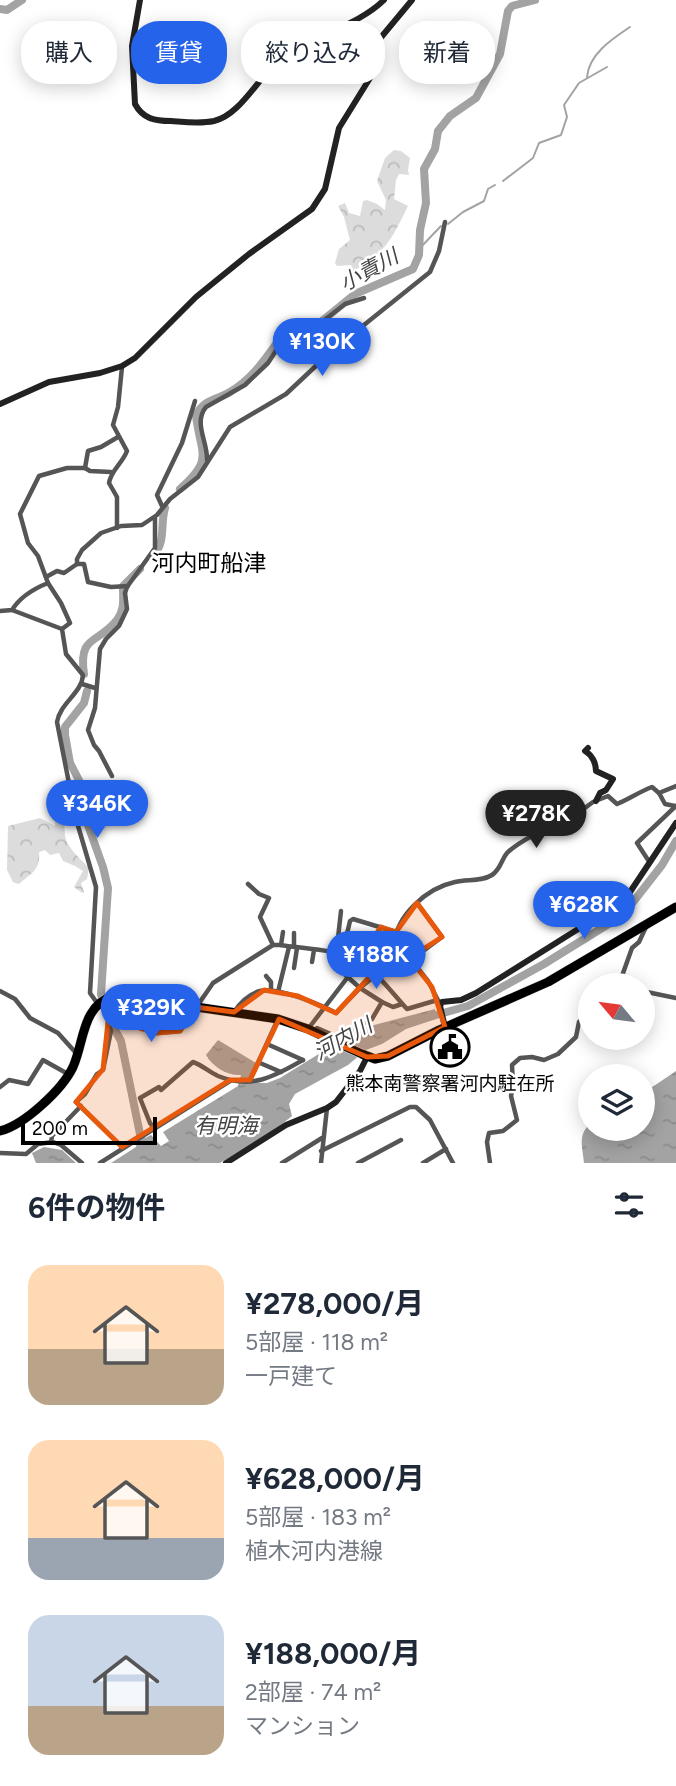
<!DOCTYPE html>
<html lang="ja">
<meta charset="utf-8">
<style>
:root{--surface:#fff;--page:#f6f6f7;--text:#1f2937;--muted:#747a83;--accent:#2563eb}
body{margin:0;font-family:Figtree,"Noto Sans JP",sans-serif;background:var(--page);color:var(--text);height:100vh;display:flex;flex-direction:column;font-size:26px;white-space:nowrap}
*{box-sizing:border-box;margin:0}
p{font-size:23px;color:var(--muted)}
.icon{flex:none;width:38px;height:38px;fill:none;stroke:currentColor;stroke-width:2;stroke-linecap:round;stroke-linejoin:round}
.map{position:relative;height:1163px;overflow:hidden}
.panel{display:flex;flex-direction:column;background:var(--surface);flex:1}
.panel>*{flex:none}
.banner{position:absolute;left:21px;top:21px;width:635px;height:63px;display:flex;gap:14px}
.needle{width:46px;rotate:299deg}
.buttons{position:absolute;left:578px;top:973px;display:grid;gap:14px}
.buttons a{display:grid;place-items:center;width:77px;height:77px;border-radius:50%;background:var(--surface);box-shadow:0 4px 18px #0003;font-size:35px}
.scale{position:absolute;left:21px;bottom:18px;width:136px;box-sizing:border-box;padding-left:7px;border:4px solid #000;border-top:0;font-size:19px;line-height:24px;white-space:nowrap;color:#000;-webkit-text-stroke:5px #fff;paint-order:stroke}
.price{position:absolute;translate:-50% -60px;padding:0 16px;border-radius:24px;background:var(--accent);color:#fff;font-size:23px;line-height:46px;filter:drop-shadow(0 2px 4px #0008)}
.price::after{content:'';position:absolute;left:50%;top:42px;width:21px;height:16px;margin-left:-10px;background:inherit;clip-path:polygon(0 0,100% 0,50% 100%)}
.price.current{background:#222;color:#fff}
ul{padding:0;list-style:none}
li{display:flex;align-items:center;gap:21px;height:175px;padding:0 28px}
li span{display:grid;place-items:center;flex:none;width:196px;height:140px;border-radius:21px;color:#555}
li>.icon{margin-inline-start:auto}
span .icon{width:84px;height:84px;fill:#fffc;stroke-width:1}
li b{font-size:30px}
h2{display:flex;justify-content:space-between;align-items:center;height:84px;padding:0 28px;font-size:30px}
.pill{padding:0 24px;border-radius:28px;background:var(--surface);box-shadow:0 4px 18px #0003;font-size:24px;line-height:63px}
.pill.current{background:var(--accent);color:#fff}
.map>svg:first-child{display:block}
.forest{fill:url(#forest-crowns)}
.water{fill:url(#water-ripples)}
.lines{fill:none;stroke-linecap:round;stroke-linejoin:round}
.stream{stroke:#a3a3a3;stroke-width:2}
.river{stroke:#a3a3a3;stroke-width:8}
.highway-casing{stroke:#dbdbdb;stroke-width:10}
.street{stroke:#555;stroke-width:4.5}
.secondary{stroke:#222;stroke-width:6}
.highway{stroke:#000;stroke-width:9}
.highway-bridge-casing{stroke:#dbdbdb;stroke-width:10;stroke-linecap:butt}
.highway-bridge{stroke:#000;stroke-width:9}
.marked{fill:#e8590c;fill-opacity:0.2;stroke:#e8590c;stroke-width:5;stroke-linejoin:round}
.labels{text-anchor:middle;stroke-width:5;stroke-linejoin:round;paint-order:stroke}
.poi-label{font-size:19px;fill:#000;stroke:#fff}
.water-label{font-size:21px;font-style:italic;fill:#444;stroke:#fff}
.quarter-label{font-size:23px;fill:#000;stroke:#fff}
</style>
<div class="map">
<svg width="676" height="1163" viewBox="0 0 676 1163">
<defs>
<pattern id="forest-crowns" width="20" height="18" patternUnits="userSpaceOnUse" patternTransform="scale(1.75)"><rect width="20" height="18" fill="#dcdcdc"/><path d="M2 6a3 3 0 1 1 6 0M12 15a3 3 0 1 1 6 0" fill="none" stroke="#bbb"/></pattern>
<pattern id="water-ripples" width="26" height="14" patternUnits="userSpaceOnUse" patternTransform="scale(1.75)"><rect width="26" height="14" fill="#a3a3a3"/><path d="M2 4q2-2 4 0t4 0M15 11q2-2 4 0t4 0" fill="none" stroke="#8b8b8b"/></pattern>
</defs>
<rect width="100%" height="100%" fill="#fff"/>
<!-- forest -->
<g class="forest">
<path d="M 394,150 L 401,151 L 410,158 L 408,170 L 409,175 L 399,174 L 396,180 L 394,199 L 408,206 C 390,242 388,249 354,271 L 351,265 L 337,266 L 335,263 L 339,249 L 350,240 L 344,217 L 338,206 L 345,203 L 349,213 L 360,216 L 363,201 L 367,200 L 377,204 L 385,210 L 386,200 L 377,181 L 385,158 Z"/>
<path d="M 60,798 C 65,811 64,822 65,836 C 67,848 81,859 89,868 L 87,879 L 81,883 L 84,892 L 82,893 L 74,887 L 83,871 L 75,866 L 63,861 L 59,853 L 50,855 L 45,850 L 39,852 C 41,870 30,874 19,884 L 13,882 L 7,870 L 8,826 L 40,818 L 55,826 L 55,802 Z"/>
</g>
<!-- water -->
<g class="water">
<path d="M 435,1009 L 436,1019 L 406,1029 L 382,1044 L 366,1050 L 348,1065 L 295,1094 L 289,1104 L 292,1116 L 276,1129 L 220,1163 L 111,1163 L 136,1147 L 137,1142 L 151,1135 L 161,1146 L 169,1141 L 163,1132 L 238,1086 L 241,1075 C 227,1076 213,1067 206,1055 L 218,1040 L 256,1063 L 249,1083 L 267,1083 L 280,1078 L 359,1029 Z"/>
<path d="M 676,1071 L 676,1163 L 584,1163 C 583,1148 577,1135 590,1124 L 590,1129 L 642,1129 L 642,1094 Z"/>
<path d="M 44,1147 L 62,1150 L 76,1163 L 36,1163 L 32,1153 Z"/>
</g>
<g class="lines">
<!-- stream -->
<g class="stream">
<path d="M 587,77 C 589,54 612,39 630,27"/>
<path d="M 503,181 L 533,158 L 539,143 L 561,135 L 567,117 L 564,105 L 579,83 L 607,67"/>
<path d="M 448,224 L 463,212 L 484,201 L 488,189 L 495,185"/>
<path d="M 419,249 L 441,226"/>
</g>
<!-- river -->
<g class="river">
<path d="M 0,9 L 7,10 L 22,0"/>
<path d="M 180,489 C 214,459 201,455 196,416 C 203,399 217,400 230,392 C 254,378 267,356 282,336 L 317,325 L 355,294 L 413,269 L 419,255 L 420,230 L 426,203 L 424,169 L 435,149 L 438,131 L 450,116 L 476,98 L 500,54 L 508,11 L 512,6 L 535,0"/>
<path d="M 154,555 C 166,541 160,525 165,508"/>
<path d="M 84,674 C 78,634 99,644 117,620 C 125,610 123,598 123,586 L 140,569"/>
<path d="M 87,691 L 84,703 L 65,727 L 65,735 L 70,763 L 82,786 L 81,801 L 84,814 L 103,867 L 108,888 L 101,994 L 108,1017 L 121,1041 L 141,1139"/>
<path d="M 425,1018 L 468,1006 L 544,964 L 623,915 L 662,865 L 676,841"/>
</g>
<!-- highway casing -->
<g class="highway-casing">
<g id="highway">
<path d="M 362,1054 L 375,1059 L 388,1056 L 439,1030 L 548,982 L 676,907"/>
<path d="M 0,1131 C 24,1125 62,1090 73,1067 C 85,1040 81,1007 114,995 L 278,1019 L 308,1029 L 333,1041"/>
</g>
</g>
<!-- street -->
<g class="street">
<path d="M 207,460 C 208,442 193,423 206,407 L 245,385 L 268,363 L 283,340 L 289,335 L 313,329 L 345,304 L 364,298"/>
<path d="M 85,468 L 90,471 L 111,472"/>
<path d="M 162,506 L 157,495 L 182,443 L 195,401"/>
<path d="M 117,528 L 117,497 L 109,483 C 111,470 122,464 127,451 L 113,425 L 118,407 L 122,367"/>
<path d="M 77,564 L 84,564 L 88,582 L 111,587 L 128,586"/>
<path d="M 46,577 L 57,571 L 64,573 L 77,564 L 77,559 L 82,550 L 101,533 L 121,526 L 142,525 L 157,515 L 170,499 L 198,477 L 230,427 L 286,394 L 334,349 L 430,272 L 439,251 L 445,222"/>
<path d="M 12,610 L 62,629"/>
<path d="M 0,611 L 12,610 C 20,597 33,589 48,583"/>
<path d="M 82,684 L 95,688"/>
<path d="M 112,776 L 99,751 L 94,745 L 88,730 L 95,708 L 100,649 L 106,639 L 119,626 L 127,609 L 125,593 L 127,587 L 155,548 L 155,518"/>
<path d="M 659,793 L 665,804 L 675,806"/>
<path d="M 650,863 L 637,843 L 676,806"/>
<path d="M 248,884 L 259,894 L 269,898 L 260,917 L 273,945"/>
<path d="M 341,911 L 338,938 L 347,939"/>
<path d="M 281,945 L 283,932"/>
<path d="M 346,946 L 353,949 L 351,958"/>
<path d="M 294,947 L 294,933"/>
<path d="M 342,955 L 350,921 L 353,919 L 396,932"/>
<path d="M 411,960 L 442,937 L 417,903"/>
<path d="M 312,962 L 314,950"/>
<path d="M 294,968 L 297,948"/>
<path d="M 266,976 L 271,982 L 271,991"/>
<path d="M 608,985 L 622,976 L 632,948 L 639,942 L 646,927"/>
<path d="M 0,991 L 15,999 L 30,1018 L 58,1033 L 76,1053"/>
<path d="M 642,991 L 676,998"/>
<path d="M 278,992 L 289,947"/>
<path d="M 145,1001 L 148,1027 L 157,1033 L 180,1031 L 213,983 L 273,945 L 280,945 C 305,949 338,949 360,962 C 379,974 393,994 407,1009 L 434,1001"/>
<path d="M 382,1002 L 393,1007 L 402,1004"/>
<path d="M 97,1003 L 90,993 L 96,887 L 76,819 L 57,722 C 60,703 82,693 83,675 L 66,654 L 62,629 L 70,623 L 61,603 L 48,583 L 38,556 L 28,543 L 20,514 L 39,476 L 67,468 L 85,468 L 88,451 L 101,447 L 118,437"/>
<path d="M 440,1004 L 428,981 L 408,956 L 394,945 C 396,915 427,888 455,882 C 468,879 481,882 492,875 C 501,869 501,860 507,853 C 520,840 542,831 558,822 L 566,822 L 593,802 L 608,796 L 617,804 C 629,799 639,792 652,787 L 659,793 L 676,786"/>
<path d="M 234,1012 C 240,1003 249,994 260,991 C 277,986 321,1005 336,1013 L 360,988 L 402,953"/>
<path d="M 308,1029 L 354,969 L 381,927"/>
<path d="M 313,1031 L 317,1028 L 340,1038"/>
<path d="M 267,1044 L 303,1060"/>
<path d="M 320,1050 L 372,1019 L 382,1002 L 360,988 L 341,971 L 344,955"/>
<path d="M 260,1063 L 281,1072"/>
<path d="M 250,1080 L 278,1019"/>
<path d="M 0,1087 L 9,1080 L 28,1084 L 43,1060 L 68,1074"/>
<path d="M 154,1128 L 150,1123 L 140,1098 L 159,1087 L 161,1090 L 193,1062 C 202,1065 209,1072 218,1076 C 252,1090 275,1076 303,1060"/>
<path d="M 51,1142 L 52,1136 L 81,1106"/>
<path d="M 122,1147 L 76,1102 L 85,1094 L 97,1074 L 103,1070 L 111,1031 L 108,1022 L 134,1018 L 140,1028 L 148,1027"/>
<path d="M 321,1151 L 410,1107 L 416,1107 L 430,1120 L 453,1163"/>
<path d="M 0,1153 L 26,1154 L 38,1144 L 53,1142 L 61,1145 L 82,1163"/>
<path d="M 100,1163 L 230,1081"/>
<path d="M 282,1163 L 322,1138"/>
<path d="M 321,1163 L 327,1108"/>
<path d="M 358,1163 L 401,1140"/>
<path d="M 423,1163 L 446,1149"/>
<path d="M 490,1163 L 487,1142 L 489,1133 L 503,1131 L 517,1120 L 511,1096 L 513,1086 L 512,1065 L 520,1058 L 532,1057 L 544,1060 L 558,1054 L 576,1037 L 579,1022 L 590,1012"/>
</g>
<!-- secondary -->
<g class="secondary">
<path d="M 140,0 L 132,46 L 135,104 C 143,119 155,121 171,121 C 185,122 200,124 214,121 C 243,114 260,72 285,56 C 315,35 359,25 384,0"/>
<path d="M 0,404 L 49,382 L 100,373 L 122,366 L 135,358 L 196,297 L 249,254 L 312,209 L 325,189 L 339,128 L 370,78 L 373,67 L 371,53 L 373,47 L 412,0"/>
<path d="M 588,748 L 585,751 C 592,755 596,763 596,771 L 613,779 L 606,790 L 600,793 L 596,801"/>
<path d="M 445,1027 L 440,1006 L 442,1002 L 461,1000 L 476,993 L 583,926 L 630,892 L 676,823"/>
<path d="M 226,1163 L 286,1125 L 327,1108 L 336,1102 L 360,1071 L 367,1057"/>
</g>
<!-- highway -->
<use href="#highway" class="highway"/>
<!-- highway-bridge casing -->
<g class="highway-bridge-casing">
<path id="highway-bridge" d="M 333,1041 L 362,1054"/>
</g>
<!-- highway-bridge -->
<use href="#highway-bridge" class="highway-bridge"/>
</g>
<!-- marked area -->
<path class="marked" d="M 417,903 L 442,937 L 409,958 L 432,987 L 445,1027 L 388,1056 L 367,1057 L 279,1019 L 250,1080 L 230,1080 L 122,1147 L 76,1102 L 103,1069 L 108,1022 L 134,1018 L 140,1028 L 157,1033 L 180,1031 L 195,1007 L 234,1012 L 264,990 L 298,996 L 336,1013 L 374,972 L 358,961 L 381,927 L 396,932 Z"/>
<!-- icons -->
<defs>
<g id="civic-ring" transform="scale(2.0125)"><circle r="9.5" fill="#fff" stroke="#000" stroke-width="1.5"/><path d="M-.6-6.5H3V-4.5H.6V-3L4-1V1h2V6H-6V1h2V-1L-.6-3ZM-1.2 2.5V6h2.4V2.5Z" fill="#000"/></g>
</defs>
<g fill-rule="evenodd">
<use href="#civic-ring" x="450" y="1047"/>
</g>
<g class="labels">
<!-- poi labels -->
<g class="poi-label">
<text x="450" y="1090">熊本南警察署河内駐在所</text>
</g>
<!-- water labels -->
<g class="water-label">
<text transform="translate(369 270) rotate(-29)" y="7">小責川</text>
<text transform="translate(343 1039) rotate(-29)" y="7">河内川</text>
<text x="226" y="1133">有明海</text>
</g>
<!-- quarter labels -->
<g class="quarter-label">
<text x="209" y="571">河内町船津</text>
</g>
</g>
</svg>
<div class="buttons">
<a><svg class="needle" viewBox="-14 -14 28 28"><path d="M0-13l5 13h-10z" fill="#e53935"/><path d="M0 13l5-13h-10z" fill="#747a83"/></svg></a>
<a><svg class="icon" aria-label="layers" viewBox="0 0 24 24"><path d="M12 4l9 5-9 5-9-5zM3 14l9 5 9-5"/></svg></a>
</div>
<div class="scale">200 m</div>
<b class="price" style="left:322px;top:378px">¥130K</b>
<b class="price" style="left:97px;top:840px">¥346K</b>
<b class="price current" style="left:536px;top:850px">¥278K</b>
<b class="price" style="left:584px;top:941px">¥628K</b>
<b class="price" style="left:376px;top:991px">¥188K</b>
<b class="price" style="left:151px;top:1044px">¥329K</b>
<div class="banner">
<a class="pill">購入</a>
<a class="pill current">賃貸</a>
<a class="pill">絞り込み</a>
<a class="pill">新着</a>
</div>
</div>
<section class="panel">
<h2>6件の物件<svg class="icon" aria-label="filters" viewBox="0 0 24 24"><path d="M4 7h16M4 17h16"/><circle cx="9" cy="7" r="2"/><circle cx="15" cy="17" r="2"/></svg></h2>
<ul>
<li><span style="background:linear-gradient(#ffd9b3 60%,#b9a48a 0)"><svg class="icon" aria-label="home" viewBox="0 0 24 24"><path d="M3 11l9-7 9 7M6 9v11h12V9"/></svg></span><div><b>¥278,000/月</b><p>5部屋 · 118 m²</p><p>一戸建て</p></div></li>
<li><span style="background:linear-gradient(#ffd9b3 70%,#9aa5b1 0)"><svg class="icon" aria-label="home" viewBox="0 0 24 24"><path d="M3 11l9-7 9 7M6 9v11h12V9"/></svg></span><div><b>¥628,000/月</b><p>5部屋 · 183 m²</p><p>植木河内港線</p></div></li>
<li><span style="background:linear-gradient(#c9d6e8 65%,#b9a48a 0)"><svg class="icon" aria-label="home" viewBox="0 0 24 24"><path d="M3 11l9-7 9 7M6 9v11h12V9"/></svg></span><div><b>¥188,000/月</b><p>2部屋 · 74 m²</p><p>マンション</p></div></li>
</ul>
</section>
